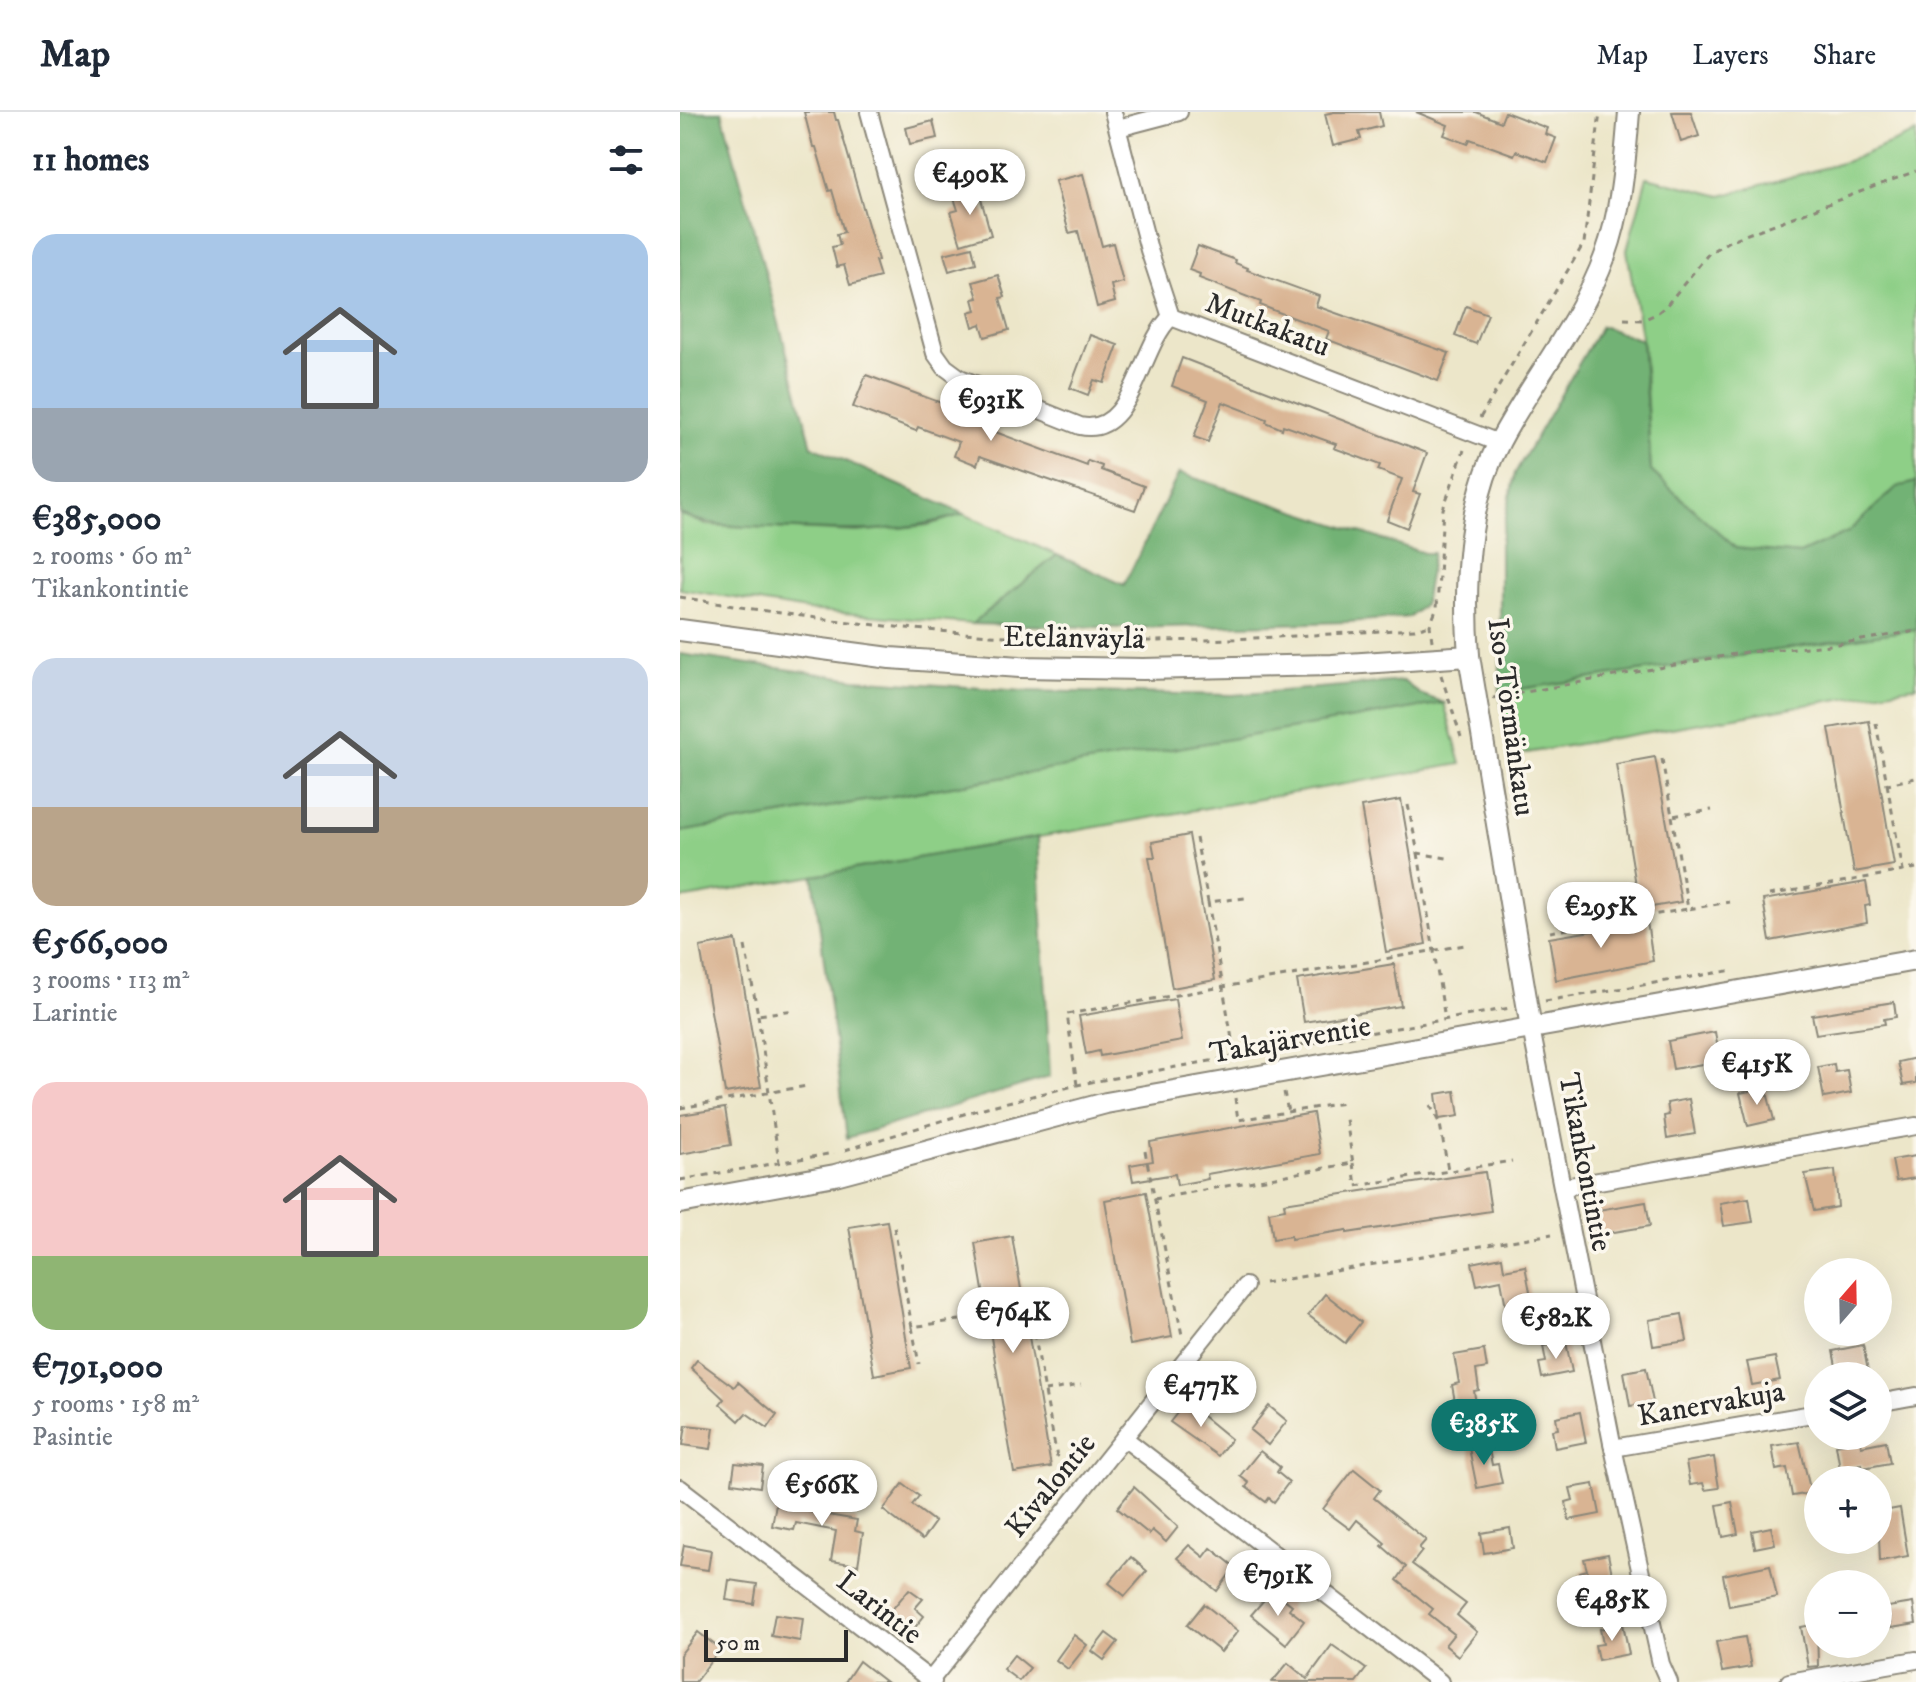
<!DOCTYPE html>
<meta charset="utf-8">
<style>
:root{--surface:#fff;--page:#f2f2f3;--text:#1f2937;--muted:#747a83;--line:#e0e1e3;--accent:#0f766e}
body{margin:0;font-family:"IM FELL DW Pica",serif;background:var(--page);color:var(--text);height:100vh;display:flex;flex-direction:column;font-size:30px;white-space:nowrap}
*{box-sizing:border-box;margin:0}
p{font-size:26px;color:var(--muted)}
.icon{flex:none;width:44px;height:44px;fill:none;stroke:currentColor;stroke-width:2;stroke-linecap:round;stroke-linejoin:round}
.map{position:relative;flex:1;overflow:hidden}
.side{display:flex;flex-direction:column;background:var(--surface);width:680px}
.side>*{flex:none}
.needle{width:52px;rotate:20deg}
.buttons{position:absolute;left:1124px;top:1146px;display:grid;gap:16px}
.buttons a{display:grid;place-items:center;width:88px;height:88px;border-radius:50%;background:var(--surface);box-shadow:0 8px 32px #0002;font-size:40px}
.scale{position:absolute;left:24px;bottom:20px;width:144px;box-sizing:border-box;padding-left:8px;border:4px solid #2b2b2b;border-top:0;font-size:22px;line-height:28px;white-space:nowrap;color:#2b2b2b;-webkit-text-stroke:6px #fbf7ec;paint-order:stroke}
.price{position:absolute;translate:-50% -68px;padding:0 18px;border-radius:28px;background:#fff;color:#222;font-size:26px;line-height:52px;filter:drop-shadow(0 2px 4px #0008)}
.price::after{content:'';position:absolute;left:50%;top:48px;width:24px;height:18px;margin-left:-12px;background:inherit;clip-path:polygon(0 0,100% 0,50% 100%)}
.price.current{background:var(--accent);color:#fff}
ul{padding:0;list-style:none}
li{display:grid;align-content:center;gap:16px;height:424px;padding:0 32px}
li span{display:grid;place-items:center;height:248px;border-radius:24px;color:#555}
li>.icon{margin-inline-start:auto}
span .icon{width:144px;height:144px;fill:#fffc;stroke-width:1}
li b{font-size:34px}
h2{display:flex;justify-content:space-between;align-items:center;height:96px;padding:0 32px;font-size:34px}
header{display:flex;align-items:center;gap:48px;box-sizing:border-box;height:112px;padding:0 40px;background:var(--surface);border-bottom:2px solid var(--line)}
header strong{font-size:38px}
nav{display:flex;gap:44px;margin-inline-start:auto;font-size:28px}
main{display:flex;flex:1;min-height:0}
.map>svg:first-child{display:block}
.green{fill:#8ecf87;stroke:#5c7d59;stroke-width:2}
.forest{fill:#72b274;stroke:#4e6e50;stroke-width:2}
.building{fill:#d9b493}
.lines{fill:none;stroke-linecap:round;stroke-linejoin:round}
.minor-casing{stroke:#8c887a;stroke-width:20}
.tertiary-casing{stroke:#8c887a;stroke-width:24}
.path{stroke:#8c887a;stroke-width:3;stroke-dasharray:6 6;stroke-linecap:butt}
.minor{stroke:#fff;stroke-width:16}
.tertiary{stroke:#fff;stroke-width:20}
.labels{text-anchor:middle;stroke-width:7;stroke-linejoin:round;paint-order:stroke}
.street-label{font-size:30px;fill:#2b2b2b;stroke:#fbf7ec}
</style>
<header>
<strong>Map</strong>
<nav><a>Map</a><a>Layers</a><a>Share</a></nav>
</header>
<main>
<section class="side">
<h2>11 homes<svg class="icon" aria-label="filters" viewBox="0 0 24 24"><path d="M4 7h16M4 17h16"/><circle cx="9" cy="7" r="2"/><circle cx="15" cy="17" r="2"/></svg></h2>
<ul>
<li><span style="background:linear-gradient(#a9c7e8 70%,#9aa5b1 0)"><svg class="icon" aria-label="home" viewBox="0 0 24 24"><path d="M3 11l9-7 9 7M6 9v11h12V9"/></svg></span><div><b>€385,000</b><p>2 rooms · 60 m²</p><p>Tikankontintie</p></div></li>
<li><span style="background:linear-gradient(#c9d6e8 60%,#b9a48a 0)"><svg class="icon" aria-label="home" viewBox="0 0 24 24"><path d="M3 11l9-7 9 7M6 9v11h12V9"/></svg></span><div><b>€566,000</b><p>3 rooms · 113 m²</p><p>Larintie</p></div></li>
<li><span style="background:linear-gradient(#f6c9c9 70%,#8fb573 0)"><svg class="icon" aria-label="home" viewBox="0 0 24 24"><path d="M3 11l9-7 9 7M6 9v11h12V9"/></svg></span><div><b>€791,000</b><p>5 rooms · 158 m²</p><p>Pasintie</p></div></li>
</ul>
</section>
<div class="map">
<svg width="1236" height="1570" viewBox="0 0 1236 1570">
<rect width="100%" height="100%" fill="#fbf7ec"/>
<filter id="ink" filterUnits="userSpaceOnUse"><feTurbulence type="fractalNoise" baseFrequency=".0125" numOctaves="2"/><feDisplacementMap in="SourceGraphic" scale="16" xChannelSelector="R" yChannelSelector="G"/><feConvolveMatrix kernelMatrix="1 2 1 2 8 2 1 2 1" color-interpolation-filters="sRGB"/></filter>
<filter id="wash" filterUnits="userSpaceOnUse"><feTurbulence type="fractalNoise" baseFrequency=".006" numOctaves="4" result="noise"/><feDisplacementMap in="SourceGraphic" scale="32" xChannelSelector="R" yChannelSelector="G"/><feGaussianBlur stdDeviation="1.8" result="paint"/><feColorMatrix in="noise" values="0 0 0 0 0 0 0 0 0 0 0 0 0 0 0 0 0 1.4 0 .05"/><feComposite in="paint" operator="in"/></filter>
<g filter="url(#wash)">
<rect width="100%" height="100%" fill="#ece6c9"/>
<!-- green -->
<g class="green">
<path d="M 1236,21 L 1236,370 L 1217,375 L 1168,420 L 1120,442 L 1056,437 L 971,359 L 964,242 L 947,138 L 967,65 L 1041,84 L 1165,50 Z"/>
<path d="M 0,402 L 27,413 L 177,420 L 248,413 L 284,402 L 377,443 L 292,512 L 127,498 L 0,477 Z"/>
<path d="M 1236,517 L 1236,574 L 829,644 L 820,580 Z"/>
<path d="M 764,591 L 781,652 L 0,787 L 0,720 Z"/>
</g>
<!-- forest -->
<g class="forest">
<path d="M 0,0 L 42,0 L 132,334 L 284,402 C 218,423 164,419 96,416 C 59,414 35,416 0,402 Z"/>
<path d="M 921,214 L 962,228 L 971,359 L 1056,436 L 1120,442 L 1168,420 L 1217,375 L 1236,370 L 1236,517 L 820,580 L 820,433 L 835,361 Z"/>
<path d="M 499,361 L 744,441 L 753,441 L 744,492 L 730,505 L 668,510 L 449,516 L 292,512 L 377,443 L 444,473 Z"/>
<path d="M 0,542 L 175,567 L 343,579 L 553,583 L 723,569 L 740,582 L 764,591 L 0,720 Z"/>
<path d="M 358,725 L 370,965 L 167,1026 L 133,764 Z"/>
</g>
<g id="blocks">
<!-- building -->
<g class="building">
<path d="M 124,0 L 154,0 L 156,8 L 158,8 L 198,148 L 195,149 L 200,165 L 170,173 L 164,153 L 157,155 L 152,135 L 160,133 L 157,122 L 164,120 L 152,78 L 149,79 L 136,35 L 133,35 Z"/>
<path d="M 654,0 L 699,0 L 702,14 L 679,20 L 681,27 L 653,34 L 645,2 Z"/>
<path d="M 736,0 L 796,0 L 821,10 L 825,0 L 867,16 L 865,22 L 876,26 L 867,50 L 836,39 L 834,43 L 790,27 L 788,32 L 764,23 L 768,13 Z"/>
<path d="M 992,0 L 1011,0 L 1019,24 L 1001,30 Z"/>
<path d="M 253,9 L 257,26 L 230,32 L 226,16 Z"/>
<path d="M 403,62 L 422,134 L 433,131 L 443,170 L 431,173 L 435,190 L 417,195 L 398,119 L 389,121 L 375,69 Z"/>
<path d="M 298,76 L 311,123 L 281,132 L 271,100 L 278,98 L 273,83 Z"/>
<path d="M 518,134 L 556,148 L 555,151 L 568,156 L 567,158 L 639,184 L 636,194 L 769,241 L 758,269 L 646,227 L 649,219 L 598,200 L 580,193 L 581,190 L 519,166 L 520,162 L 509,158 Z"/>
<path d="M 292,135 L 296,151 L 269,159 L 264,142 Z"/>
<path d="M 318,163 L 325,185 L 320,186 L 329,218 L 305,225 L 301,212 L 293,215 L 289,200 L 296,198 L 293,187 L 298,186 L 293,170 Z"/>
<path d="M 786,194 L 808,202 L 796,232 L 775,224 Z"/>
<path d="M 410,223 L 438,233 L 424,271 L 414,268 L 408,283 L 390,276 Z"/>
<path d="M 502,246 L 747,341 L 733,380 L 740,382 L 727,416 L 707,408 L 722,367 L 698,358 L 700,353 L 654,336 L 656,332 L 603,313 L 602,317 L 586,310 L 587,307 L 543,290 L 528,330 L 514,325 L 528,288 L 492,274 Z"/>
<path d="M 186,263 L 283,299 L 280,305 L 318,321 L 407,354 L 408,349 L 422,354 L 421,358 L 464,374 L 455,398 L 300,344 L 297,353 L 274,344 L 279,330 L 238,315 L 236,319 L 173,295 Z"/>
<path d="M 1189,609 L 1214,753 L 1174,760 L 1149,616 Z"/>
<path d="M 975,645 L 1001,790 L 960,797 L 936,652 Z"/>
<path d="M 721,688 L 746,832 L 706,840 L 681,695 Z"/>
<path d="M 509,723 L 535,868 L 492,876 L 469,745 L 475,745 L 472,730 Z"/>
<path d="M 1186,770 L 1190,793 L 1185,794 L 1187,811 L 1090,829 L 1083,788 Z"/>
<path d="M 967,810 L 973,849 L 876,868 L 869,826 Z"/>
<path d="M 56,828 L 81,975 L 45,981 L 20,835 Z"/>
<path d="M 714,852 L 721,894 L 624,910 L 617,868 Z"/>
<path d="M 495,887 L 502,929 L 420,944 L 419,939 L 406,942 L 399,904 Z"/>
<path d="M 1214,890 L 1216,905 L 1204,907 L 1205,912 L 1136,922 L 1132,903 Z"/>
<path d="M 1035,920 L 1040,949 L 993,957 L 988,929 Z"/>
<path d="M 1236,946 L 1236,971 L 1223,973 L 1218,950 Z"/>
<path d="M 1154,952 L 1155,960 L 1167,958 L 1171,981 L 1144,986 L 1138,955 Z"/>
<path d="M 1086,976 L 1094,1008 L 1068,1014 L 1060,981 Z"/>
<path d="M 775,979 L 779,1004 L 759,1007 L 756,982 Z"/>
<path d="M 1009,987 L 1015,1022 L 987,1027 L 984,1004 L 989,1003 L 987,991 Z"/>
<path d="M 45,996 L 51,1033 L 0,1042 L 0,1003 Z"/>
<path d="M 633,1001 L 640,1042 L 527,1062 L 528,1067 L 497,1073 L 495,1062 L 453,1069 L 450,1053 L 473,1049 L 470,1030 Z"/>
<path d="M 1236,1044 L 1236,1066 L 1216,1069 L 1212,1048 Z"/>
<path d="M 1155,1058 L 1158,1095 L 1134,1099 L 1125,1062 Z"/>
<path d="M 805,1060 L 811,1099 L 667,1121 L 667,1118 L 611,1127 L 611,1124 L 593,1127 L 589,1100 L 605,1097 L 604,1091 Z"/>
<path d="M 466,1080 L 492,1225 L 450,1233 L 425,1088 Z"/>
<path d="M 1069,1086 L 1073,1110 L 1044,1114 L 1040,1091 Z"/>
<path d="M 966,1090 L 970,1114 L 916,1123 L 912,1099 Z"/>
<path d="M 207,1109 L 231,1256 L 194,1263 L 169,1115 Z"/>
<path d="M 332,1124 L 371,1355 L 334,1361 L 295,1131 Z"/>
<path d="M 822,1145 L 824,1158 L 845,1154 L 853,1195 L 827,1200 L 821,1168 L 797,1173 L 792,1151 Z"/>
<path d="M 645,1182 L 681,1210 L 665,1231 L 628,1203 Z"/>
<path d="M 1002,1202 L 1007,1229 L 973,1234 L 969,1208 Z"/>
<path d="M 886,1230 L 892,1260 L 862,1266 L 859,1251 L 866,1250 L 863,1234 Z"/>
<path d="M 1183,1233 L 1189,1264 L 1158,1264 L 1153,1239 Z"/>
<path d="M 804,1238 L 807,1256 L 796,1258 L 799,1278 L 794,1279 L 796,1292 L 776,1295 L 772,1273 L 779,1271 L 774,1243 Z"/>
<path d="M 1095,1245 L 1100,1268 L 1072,1273 L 1067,1250 Z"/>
<path d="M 17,1248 L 54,1275 L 58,1270 L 97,1303 L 88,1316 L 66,1301 L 59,1309 L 40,1292 L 44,1287 L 11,1256 Z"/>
<path d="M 966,1256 L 973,1290 L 950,1294 L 944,1260 Z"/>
<path d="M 506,1290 L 551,1327 L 538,1344 L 490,1310 Z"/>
<path d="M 589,1294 L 607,1309 L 588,1333 L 570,1318 Z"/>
<path d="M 900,1300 L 906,1330 L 875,1336 L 872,1318 L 878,1317 L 876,1305 Z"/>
<path d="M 6,1313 L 34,1316 L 31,1337 L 3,1333 Z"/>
<path d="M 1180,1328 L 1181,1334 L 1206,1329 L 1210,1351 L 1183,1356 L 1182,1352 L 1160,1356 L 1156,1333 Z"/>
<path d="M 1119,1330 L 1131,1381 L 1112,1384 L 1107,1356 L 1096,1358 L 1092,1334 Z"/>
<path d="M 808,1332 L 812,1353 L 818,1352 L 822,1371 L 797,1376 L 789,1336 Z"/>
<path d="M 580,1339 L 600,1355 L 597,1360 L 609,1370 L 594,1390 L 589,1386 L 586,1390 L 566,1375 L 569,1371 L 560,1364 Z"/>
<path d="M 1034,1345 L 1039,1376 L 1025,1378 L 1023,1371 L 1010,1373 L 1006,1350 Z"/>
<path d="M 55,1351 L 83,1354 L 80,1375 L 52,1371 Z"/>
<path d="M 674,1357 L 700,1378 L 694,1386 L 746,1428 L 739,1436 L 742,1439 L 732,1452 L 786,1492 L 777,1503 L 797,1520 L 778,1544 L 765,1533 L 774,1522 L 749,1502 L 753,1497 L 717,1468 L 726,1455 L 702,1434 L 705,1431 L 677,1408 L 670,1417 L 643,1397 Z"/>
<path d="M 223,1372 L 239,1384 L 232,1393 L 255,1410 L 242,1428 L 203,1398 Z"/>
<path d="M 914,1372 L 920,1402 L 889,1408 L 886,1390 L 893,1388 L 890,1376 Z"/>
<path d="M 454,1375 L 498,1415 L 486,1430 L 472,1418 L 469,1422 L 437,1396 Z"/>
<path d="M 97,1386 L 133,1394 L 131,1400 L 177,1408 L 175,1419 L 183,1421 L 178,1453 L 151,1449 L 156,1419 L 116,1411 L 114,1418 L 92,1414 Z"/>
<path d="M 1052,1390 L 1058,1422 L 1043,1425 L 1037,1393 Z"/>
<path d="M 1220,1396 L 1228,1444 L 1200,1449 L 1198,1400 Z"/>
<path d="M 1091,1415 L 1095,1432 L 1075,1436 L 1072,1419 Z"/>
<path d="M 830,1416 L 833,1436 L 804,1441 L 801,1421 Z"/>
<path d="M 4,1433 L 31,1438 L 28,1458 L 0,1454 Z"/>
<path d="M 509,1433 L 524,1445 L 531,1436 L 555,1455 L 537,1479 L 497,1446 Z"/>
<path d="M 928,1442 L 934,1472 L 904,1478 L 900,1460 L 907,1458 L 904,1447 Z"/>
<path d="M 451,1445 L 467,1459 L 445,1484 L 429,1471 Z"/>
<path d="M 1090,1453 L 1097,1485 L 1049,1494 L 1043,1463 Z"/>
<path d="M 49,1468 L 77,1472 L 74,1492 L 46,1488 Z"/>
<path d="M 229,1477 L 243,1487 L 235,1496 L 244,1504 L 232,1519 L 209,1501 Z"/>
<path d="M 589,1482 L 596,1487 L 599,1483 L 612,1493 L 609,1497 L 624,1509 L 606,1532 L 571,1503 Z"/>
<path d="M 1233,1491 L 1236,1512 L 1211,1516 L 1208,1495 Z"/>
<path d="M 524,1492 L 558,1519 L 541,1540 L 507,1513 Z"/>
<path d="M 95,1502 L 123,1506 L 120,1529 L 91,1524 Z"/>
<path d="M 943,1512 L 949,1542 L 918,1548 L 915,1533 L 923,1532 L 920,1517 Z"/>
<path d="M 1137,1512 L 1138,1554 L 1128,1555 L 1121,1515 Z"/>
<path d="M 18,1520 L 40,1537 L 15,1570 L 0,1570 L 0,1543 Z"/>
<path d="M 426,1521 L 438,1530 L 424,1548 L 412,1539 Z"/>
<path d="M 394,1523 L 407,1533 L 388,1557 L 376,1548 Z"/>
<path d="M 1065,1525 L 1071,1555 L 1042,1560 L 1036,1530 Z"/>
<path d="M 652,1533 L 686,1557 L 676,1570 L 592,1570 L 608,1551 L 627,1567 Z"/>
<path d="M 334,1543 L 350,1556 L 339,1569 L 323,1557 Z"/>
<path d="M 179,1549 L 206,1570 L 165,1570 Z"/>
</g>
</g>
</g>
<g filter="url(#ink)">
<use href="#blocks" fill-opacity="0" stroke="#8c887a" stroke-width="2"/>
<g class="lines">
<!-- minor casing -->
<g class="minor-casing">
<g id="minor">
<path d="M 189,0 L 255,241 L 265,255 L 280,266 L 400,314 C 454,326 459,234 491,205"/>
<path d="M 433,0 L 469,138 L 491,205 L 819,331"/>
<path d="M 438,16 L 499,0"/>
<path d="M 851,916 L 932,1331 L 981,1552 L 989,1570"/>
<path d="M 884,1075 L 1236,1014"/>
<path d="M 1198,1291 L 1236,1284"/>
<path d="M 444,1326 L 760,1570"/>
<path d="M 933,1336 L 1138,1301"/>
<path d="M 0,1376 L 253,1570"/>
<path d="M 249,1570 L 565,1174"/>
<path d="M 1109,1570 L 1236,1548"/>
</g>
</g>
<!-- tertiary casing -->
<g class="tertiary-casing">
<g id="tertiary">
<path d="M 0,518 L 210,546 L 340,555 L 463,557 L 652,553 L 789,544"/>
<path d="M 851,916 L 789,544 C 784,474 786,392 820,329 C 853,267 901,210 925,144 C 942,97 945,49 949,0"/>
<path d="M 0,1091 L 155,1063 L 426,991 L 1236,848"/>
</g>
</g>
<!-- path -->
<g class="path">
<path d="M 944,207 L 963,208 L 976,202 L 986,194 L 1029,141 L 1049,129 L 1236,59"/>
<path d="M 800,306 L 904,131 L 920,0"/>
<path d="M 0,485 C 152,512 307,527 461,529 C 552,529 644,522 735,517 L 750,513"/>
<path d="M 752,529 L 750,513 L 757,496 L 763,397 L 784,338"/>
<path d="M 761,563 L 781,625"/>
<path d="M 813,586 L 1066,540 L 1152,533 L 1236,519"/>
<path d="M 1196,611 L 1207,672 L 1236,666"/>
<path d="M 982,647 L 992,704 L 1032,698"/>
<path d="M 1207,672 L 1223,759 L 1236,756"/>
<path d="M 728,693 L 738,741 L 772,747"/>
<path d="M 992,704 L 1008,797 L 1049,790"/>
<path d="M 516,726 L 528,790 L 565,786"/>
<path d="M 738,741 L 765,907"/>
<path d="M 1089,783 L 1223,759"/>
<path d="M 528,790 L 555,944"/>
<path d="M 870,820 L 1008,797"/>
<path d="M 65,834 L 78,903 L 114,898"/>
<path d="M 865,889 L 1054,858"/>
<path d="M 78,903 L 99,1050"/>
<path d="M 397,973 L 387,902 L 785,833"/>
<path d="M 604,980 L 608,1000"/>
<path d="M 555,986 L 558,1008 L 663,991"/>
<path d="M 750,993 L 760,1012 L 768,1058"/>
<path d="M 0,996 L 127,974"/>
<path d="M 165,1038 L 307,995 L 406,971 L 830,896"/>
<path d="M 465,1039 L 502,1223"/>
<path d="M 673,1051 L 676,1074 L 832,1049"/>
<path d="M 0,1068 L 154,1041"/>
<path d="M 474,1087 L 673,1051 L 666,1007"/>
<path d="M 214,1115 L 232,1215 L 387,1192"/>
<path d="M 584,1171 L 872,1122"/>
<path d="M 350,1198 L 378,1351"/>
<path d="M 232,1215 L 239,1252"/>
<path d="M 365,1279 L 401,1273"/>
</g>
<!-- minor -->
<use href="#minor" class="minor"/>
<!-- tertiary -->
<use href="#tertiary" class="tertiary"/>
</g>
</g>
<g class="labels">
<!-- street labels -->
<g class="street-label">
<text transform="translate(588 212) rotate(21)" y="10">Mutkakatu</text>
<text transform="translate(394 525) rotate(1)" y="10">Etelänväylä</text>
<text transform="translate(832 605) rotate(82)" y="10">Iso-Törmänkatu</text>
<text transform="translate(610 927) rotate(-10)" y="10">Takajärventie</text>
<text transform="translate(906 1050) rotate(79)" y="10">Tikankontintie</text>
<text transform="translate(1031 1291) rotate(-10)" y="10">Kanervakuja</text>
<text transform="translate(370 1373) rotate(-51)" y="10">Kivalontie</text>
<text transform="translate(200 1495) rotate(38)" y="10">Larintie</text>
</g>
</g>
</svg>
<div class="buttons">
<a><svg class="needle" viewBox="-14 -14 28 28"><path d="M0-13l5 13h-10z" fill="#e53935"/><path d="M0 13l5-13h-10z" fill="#747a83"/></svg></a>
<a><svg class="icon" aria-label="layers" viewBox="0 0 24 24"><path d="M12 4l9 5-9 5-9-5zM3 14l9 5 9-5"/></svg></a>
<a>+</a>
<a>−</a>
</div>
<div class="scale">50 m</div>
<b class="price" style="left:290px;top:105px">€490K</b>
<b class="price" style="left:311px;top:331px">€931K</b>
<b class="price" style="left:921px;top:838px">€295K</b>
<b class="price" style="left:1077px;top:995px">€415K</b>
<b class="price" style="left:333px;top:1243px">€764K</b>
<b class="price" style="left:876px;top:1249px">€582K</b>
<b class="price" style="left:521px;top:1317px">€477K</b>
<b class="price current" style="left:804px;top:1355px">€385K</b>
<b class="price" style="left:142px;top:1416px">€566K</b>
<b class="price" style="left:598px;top:1506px">€791K</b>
<b class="price" style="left:932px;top:1531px">€485K</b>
</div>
</main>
